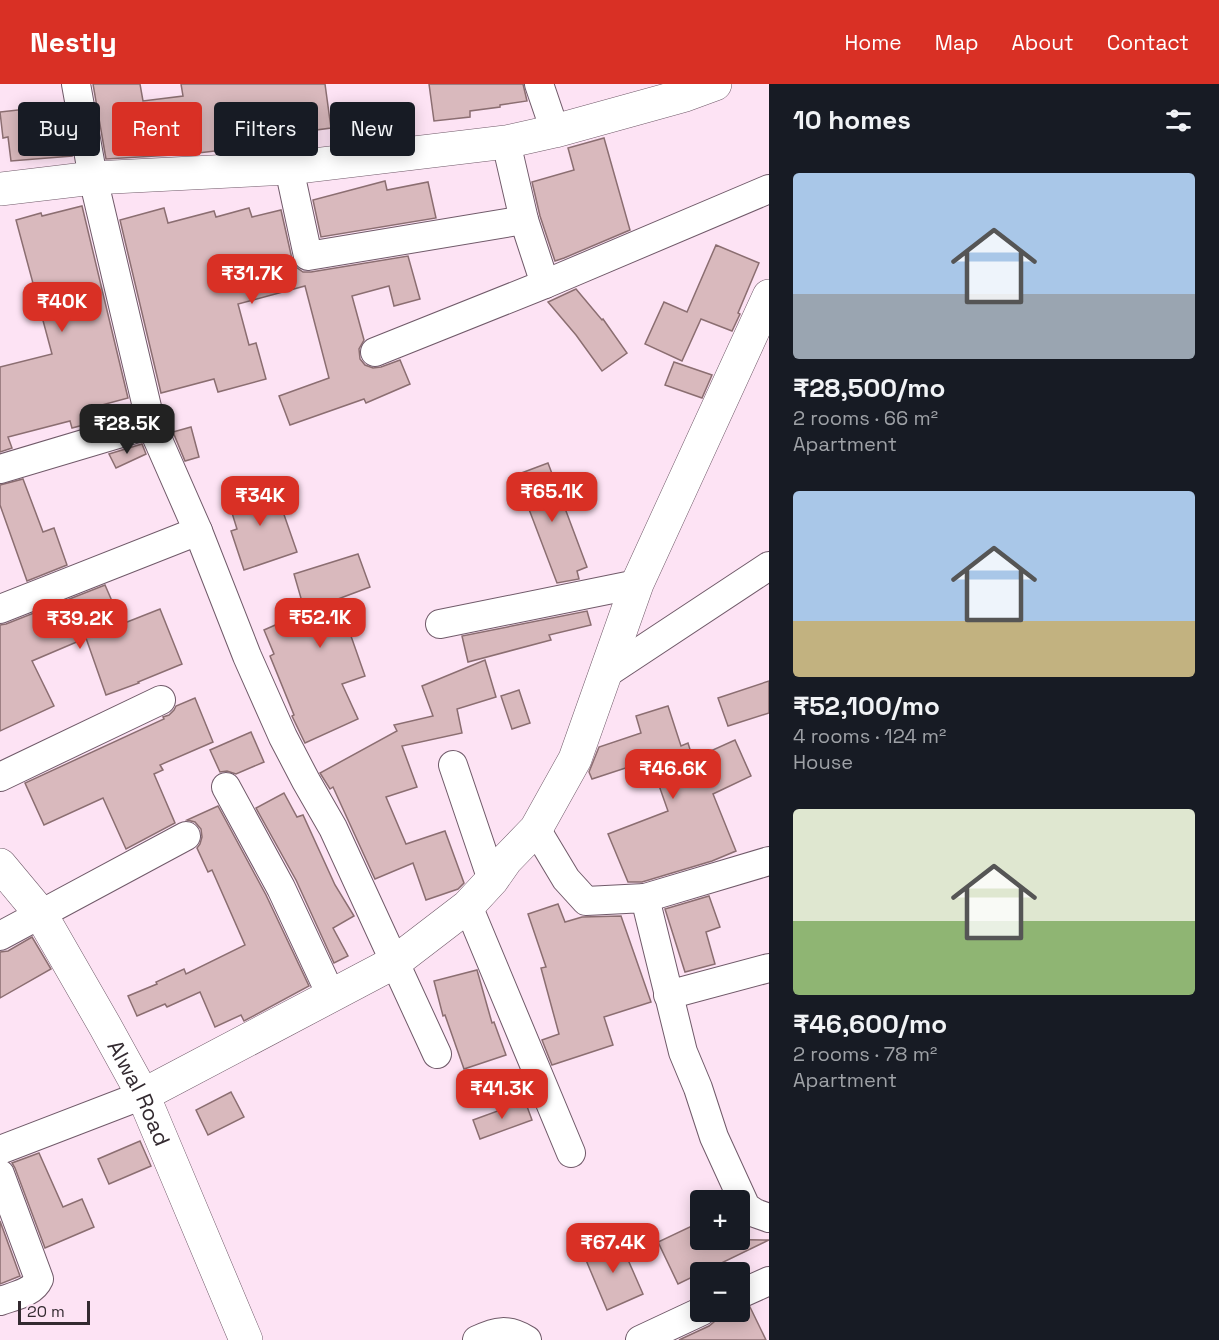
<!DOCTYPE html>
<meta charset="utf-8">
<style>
:root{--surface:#171b24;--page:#242831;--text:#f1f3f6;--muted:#9ea1a6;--accent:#d93025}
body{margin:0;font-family:"Space Grotesk",sans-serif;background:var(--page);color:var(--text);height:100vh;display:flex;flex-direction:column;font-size:22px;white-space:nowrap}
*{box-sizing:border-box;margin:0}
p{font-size:20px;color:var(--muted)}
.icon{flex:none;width:33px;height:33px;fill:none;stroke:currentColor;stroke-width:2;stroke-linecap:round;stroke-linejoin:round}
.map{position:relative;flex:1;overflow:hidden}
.details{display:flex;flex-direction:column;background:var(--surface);width:450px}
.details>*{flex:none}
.hud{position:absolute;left:18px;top:18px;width:570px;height:54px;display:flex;gap:12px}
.fabs{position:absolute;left:690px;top:1106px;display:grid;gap:12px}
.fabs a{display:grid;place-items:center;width:60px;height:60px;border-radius:6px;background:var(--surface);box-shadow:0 3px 15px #0003;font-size:30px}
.scale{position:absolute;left:18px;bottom:15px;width:72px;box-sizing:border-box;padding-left:6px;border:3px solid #332a30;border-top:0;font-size:16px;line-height:21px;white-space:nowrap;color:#332a30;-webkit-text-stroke:4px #fde3f4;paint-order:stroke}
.price{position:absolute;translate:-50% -51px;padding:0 14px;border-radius:12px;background:var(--accent);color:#fff;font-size:20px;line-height:39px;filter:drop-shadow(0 2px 3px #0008)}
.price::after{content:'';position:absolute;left:50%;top:36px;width:18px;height:14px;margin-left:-9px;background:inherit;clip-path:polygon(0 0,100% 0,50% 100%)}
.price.current{background:#222;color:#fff}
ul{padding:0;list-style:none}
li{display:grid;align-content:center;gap:12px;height:318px;padding:0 24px}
li span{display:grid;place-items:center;height:186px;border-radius:6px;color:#555}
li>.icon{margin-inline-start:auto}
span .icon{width:108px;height:108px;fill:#fffc;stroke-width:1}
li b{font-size:26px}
h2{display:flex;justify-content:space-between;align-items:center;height:72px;padding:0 24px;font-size:26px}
.pill{padding:0 21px;border-radius:6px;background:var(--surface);box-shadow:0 3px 15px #0003;font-size:21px;line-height:54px}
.pill.current{background:var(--accent);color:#fff}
header{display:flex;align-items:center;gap:36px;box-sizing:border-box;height:84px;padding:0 30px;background:var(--accent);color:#fff}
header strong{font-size:28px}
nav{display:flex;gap:33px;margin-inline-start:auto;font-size:21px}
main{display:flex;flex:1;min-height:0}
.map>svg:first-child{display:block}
.building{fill:#d9b9bd;stroke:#8b6e71;stroke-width:1.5}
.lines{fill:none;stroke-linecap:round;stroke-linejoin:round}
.minor-casing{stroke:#705a69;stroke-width:30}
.tertiary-casing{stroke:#705a69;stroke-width:34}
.secondary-casing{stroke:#705a69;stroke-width:34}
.minor{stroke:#fff;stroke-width:28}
.tertiary{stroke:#fff;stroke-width:33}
.secondary{stroke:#fff;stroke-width:33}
.labels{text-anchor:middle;stroke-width:6;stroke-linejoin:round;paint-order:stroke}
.street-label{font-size:22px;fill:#332a30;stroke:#fde3f4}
</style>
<header>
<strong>Nestly</strong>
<nav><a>Home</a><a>Map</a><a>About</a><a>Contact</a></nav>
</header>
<main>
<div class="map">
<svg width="769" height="1256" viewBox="0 0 769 1256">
<rect width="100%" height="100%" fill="#fde3f4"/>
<!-- building -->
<g class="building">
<path d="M 93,0 L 140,0 L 143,17 L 183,12 L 181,0 L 325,0 L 331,44 L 271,52 L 273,62 L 241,66 L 241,64 L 189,70 L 106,75 Z"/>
<path d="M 429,0 L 523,0 L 527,17 L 500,21 L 500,23 L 470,27 L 470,33 L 434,37 Z"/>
<path d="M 63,21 L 72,72 L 11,77 L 8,53 L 3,54 L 0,28 Z"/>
<path d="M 604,54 L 630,146 L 564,174 L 555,177 L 540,132 L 532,98 L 574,86 L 568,64 Z"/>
<path d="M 385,97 L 387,106 L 428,98 L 436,134 L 321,153 L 313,116 Z"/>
<path d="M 82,122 L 128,314 L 87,325 L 91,339 L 72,344 L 70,337 L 8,353 L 12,364 L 0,368 L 0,283 L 52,270 L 16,136 L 41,129 L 42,132 Z"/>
<path d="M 164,124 L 168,139 L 214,127 L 216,133 L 249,124 L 252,133 L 281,126 L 292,175 L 296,183 L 303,188 L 311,188 L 408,172 L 420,215 L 394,222 L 389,202 L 352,212 L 364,256 L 359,265 L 360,275 L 365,281 L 373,284 L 381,283 L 400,276 L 410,300 L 366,319 L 364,315 L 290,341 L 279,312 L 329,294 L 305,202 L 238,220 L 249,261 L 256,259 L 266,295 L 218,308 L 214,295 L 161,309 L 120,136 Z"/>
<path d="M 716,161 L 759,179 L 738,229 L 740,230 L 732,247 L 701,235 L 682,277 L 645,260 L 664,218 L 687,228 Z"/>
<path d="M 576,205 L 602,236 L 603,235 L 627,269 L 602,287 L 576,251 L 548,218 Z"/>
<path d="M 674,278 L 712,291 L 702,314 L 665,301 Z"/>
<path d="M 191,343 L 199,373 L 185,377 L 173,348 Z"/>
<path d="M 142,360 L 146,370 L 116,384 L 109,370 Z"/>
<path d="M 548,379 L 587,483 L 577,487 L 579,495 L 557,499 L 516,391 Z"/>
<path d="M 23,395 L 43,448 L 54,444 L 67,481 L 27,497 L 0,421 L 0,401 Z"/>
<path d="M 273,399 L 297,468 L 244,486 L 231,447 L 237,445 L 227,413 Z"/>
<path d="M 358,470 L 370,503 L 338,515 L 365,592 L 342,600 L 358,635 L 305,659 L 292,632 L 294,631 L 270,572 L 274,570 L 264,546 L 305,528 L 294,490 Z"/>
<path d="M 105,501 L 122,540 L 160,525 L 182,580 L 138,598 L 139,599 L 106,611 L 86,554 L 32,577 L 54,622 L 0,647 L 0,541 L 6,540 Z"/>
<path d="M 587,527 L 591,541 L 549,551 L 551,556 L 468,578 L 462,552 Z"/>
<path d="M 485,576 L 496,613 L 457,625 L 462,649 L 402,662 L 417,703 L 386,713 L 406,760 L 445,747 L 464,799 L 458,805 L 426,816 L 413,779 L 375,795 L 333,703 L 330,705 L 320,689 L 397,647 L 394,641 L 433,632 L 422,602 Z"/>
<path d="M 769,597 L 769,629 L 728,642 L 718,614 Z"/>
<path d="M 519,606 L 530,639 L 512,645 L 501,612 Z"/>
<path d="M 195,614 L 213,658 L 160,681 L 163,686 L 154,690 L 175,739 L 126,765 L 103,714 L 44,741 L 25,699 L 164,635 L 163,633 L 169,631 L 174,626 L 176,622 Z"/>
<path d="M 668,622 L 681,662 L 688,659 L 693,675 L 735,656 L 751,692 L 713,710 L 736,767 L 712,777 L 642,798 L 628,798 L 608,750 L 668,727 L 650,676 L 592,695 L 589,688 L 599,663 L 641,649 L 636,632 Z"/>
<path d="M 251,648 L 264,678 L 236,690 L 227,687 L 220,688 L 210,666 Z"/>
<path d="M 284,709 L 297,733 L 303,731 L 335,801 L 354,832 L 333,844 L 348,872 L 334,879 L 296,796 L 256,724 Z"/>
<path d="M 218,722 L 266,811 L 309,902 L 244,937 L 241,931 L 215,943 L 200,908 L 167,923 L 165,920 L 137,932 L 128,912 L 157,900 L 156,898 L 184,885 L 186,890 L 245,861 L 212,786 L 208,788 L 197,764 L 200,760 L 202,753 L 201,745 L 195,738 L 187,736 Z"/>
<path d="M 709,812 L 720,843 L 706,848 L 715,880 L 685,888 L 665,825 Z"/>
<path d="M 558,820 L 565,838 L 582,833 L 621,832 L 651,918 L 604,933 L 613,961 L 552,981 L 542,956 L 559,950 L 541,884 L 546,883 L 528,830 Z"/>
<path d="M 32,853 L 51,885 L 0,914 L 0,868 L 8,867 Z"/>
<path d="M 477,886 L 492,939 L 494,938 L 506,971 L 464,985 L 445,931 L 443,932 L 434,897 Z"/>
<path d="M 231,1008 L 244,1033 L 208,1051 L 196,1026 Z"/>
<path d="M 525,1017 L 532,1036 L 480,1055 L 473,1036 Z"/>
<path d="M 140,1057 L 151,1082 L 109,1100 L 98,1075 Z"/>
<path d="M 39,1069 L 63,1123 L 82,1115 L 94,1143 L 45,1164 L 15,1084 L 12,1079 Z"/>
<path d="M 0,1137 L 20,1192 L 0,1200 Z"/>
<path d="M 694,1141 L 700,1155 L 769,1156 L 678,1200 L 658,1158 Z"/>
<path d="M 618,1153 L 643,1210 L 607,1226 L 583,1169 Z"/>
<path d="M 750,1223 L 766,1256 L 679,1256 L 709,1242 L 715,1237 L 718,1231 L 725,1227 L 740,1227 Z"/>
</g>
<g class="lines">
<!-- minor casing -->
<g class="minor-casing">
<g id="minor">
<path d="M 76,0 L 93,94 L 151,340 L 198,447 L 247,572 L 283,653 L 306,697 L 333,744 L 437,970"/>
<path d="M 539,0 L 555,47"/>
<path d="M 289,84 L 308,172 L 524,136"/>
<path d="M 545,200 L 769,105"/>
<path d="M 375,268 L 545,200 L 524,136 L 506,58"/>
<path d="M 0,385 L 151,340"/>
<path d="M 0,525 L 198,447"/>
<path d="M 440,540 L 637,500"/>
<path d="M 604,591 L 769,482"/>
<path d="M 453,681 L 492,796"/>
<path d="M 0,693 L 161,616"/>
<path d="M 226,703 L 281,804 L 331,911"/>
<path d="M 536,745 L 566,795 L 586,817 L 645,814 L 683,968 L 698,1004 L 714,1053 L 746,1123 L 755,1129 L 769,1134"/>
<path d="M 645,814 L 769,777"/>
<path d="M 468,822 L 571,1069"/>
<path d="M 0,852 L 186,752"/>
<path d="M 668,911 L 769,884"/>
<path d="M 0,1066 L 143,1011"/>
<path d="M 0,1090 L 39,1195 C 33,1209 14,1212 0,1217"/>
<path d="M 740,1210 L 769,1197"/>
<path d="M 477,1256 C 496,1247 508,1244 527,1256"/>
<path d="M 640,1256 L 702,1227"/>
</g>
</g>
<!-- tertiary casing -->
<g class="tertiary-casing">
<g id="tertiary">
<path d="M 0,105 L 93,94 L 289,84 L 506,58 L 555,47 L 685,11 L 715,0"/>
<path d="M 143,1011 L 395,878 L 468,822 L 492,796 L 506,776 L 536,745 L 575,675 L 637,500 L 769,212"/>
</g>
</g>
<!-- secondary casing -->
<g class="secondary-casing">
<g id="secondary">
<path id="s1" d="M 0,781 L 40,829 L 105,942 L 143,1011 L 246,1256"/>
</g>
</g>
<!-- minor -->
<use href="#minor" class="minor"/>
<!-- tertiary -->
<use href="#tertiary" class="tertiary"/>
<!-- secondary -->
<use href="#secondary" class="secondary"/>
</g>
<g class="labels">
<!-- street labels -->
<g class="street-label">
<text dy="8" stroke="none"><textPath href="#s1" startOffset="268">Alwal Road</textPath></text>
</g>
</g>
</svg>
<div class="fabs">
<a>+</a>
<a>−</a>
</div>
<div class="scale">20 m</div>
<b class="price" style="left:252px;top:221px">₹31.7K</b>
<b class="price" style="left:62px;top:249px">₹40K</b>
<b class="price current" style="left:127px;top:371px">₹28.5K</b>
<b class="price" style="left:552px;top:439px">₹65.1K</b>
<b class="price" style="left:260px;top:443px">₹34K</b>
<b class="price" style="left:320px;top:565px">₹52.1K</b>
<b class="price" style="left:80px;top:566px">₹39.2K</b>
<b class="price" style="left:673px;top:716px">₹46.6K</b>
<b class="price" style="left:502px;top:1036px">₹41.3K</b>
<b class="price" style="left:613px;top:1190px">₹67.4K</b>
<div class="hud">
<a class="pill">Buy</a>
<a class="pill current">Rent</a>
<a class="pill">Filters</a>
<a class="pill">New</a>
</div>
</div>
<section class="details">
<h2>10 homes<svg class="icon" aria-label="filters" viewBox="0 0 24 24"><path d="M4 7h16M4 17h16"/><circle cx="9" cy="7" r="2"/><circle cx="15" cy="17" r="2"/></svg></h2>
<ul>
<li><span style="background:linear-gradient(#a9c7e8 65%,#9aa5b1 0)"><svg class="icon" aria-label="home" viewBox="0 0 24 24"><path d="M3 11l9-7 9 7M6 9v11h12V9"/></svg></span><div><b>₹28,500/mo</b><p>2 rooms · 66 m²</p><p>Apartment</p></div></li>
<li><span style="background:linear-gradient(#a9c7e8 70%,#c2b280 0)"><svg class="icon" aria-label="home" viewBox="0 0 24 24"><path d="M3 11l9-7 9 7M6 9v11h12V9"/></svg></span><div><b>₹52,100/mo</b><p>4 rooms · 124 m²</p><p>House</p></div></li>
<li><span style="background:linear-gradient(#dfe7d0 60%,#8fb573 0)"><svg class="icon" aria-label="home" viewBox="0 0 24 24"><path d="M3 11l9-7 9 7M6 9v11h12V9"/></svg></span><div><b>₹46,600/mo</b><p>2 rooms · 78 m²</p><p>Apartment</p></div></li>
</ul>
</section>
</main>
